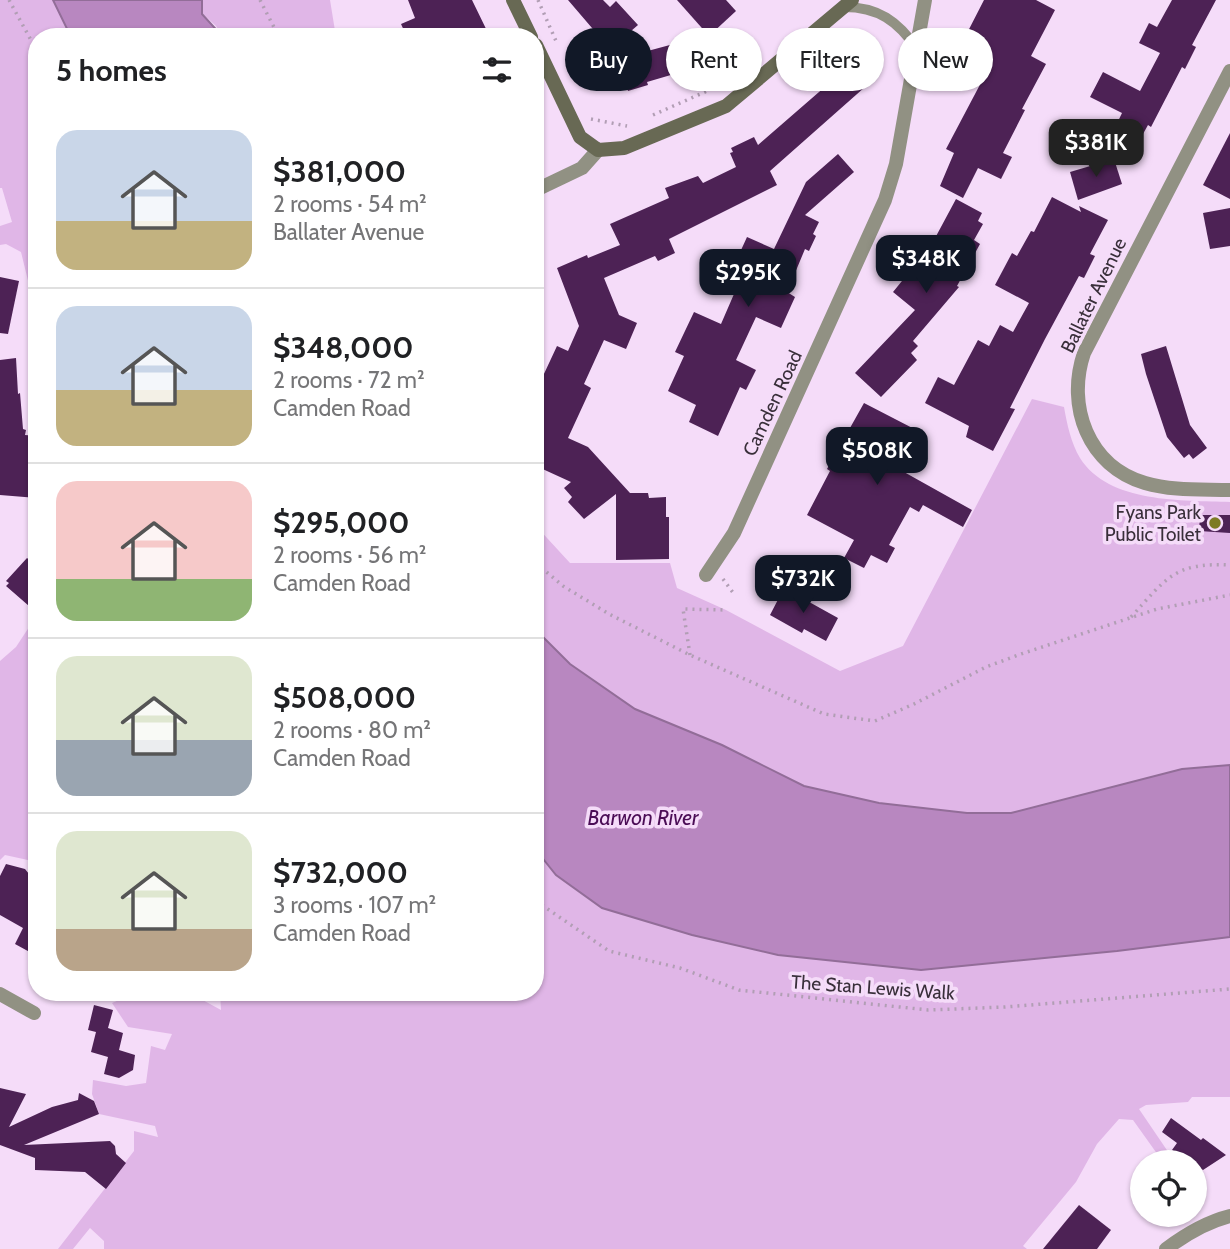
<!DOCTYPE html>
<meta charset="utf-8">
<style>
:root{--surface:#fff;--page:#f2f2f2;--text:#202124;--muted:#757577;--line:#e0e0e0;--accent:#111827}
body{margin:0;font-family:Cabin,sans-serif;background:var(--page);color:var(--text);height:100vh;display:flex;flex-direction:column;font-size:26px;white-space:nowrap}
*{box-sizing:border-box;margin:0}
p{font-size:23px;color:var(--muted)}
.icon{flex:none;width:38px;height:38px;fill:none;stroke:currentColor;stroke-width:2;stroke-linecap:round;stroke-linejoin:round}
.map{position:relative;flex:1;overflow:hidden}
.drawer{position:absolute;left:28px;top:28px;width:516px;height:973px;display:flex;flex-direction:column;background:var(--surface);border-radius:28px;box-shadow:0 2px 5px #0004}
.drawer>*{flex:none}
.top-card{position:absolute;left:565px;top:28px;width:558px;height:63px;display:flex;gap:14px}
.buttons{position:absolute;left:1130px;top:1150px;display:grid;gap:14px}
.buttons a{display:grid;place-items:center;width:77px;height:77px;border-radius:50%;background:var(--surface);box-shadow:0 2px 5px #0004;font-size:35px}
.price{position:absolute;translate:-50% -60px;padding:0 16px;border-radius:14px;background:var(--accent);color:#fff;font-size:23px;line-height:46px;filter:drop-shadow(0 2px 4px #0008)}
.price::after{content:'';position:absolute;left:50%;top:42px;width:21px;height:16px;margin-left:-10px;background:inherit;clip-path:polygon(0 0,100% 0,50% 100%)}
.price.current{background:#222;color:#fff}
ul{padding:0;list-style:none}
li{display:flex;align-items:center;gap:21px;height:175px;padding:0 28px}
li+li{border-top:2px solid var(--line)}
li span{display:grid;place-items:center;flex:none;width:196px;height:140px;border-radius:21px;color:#555}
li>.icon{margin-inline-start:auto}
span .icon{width:84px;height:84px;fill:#fffc;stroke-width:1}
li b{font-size:30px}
h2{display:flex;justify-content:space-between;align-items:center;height:84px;padding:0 28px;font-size:30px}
.pill{padding:0 24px;border-radius:32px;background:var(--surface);box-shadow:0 2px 5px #0004;font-size:24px;line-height:63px}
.pill.current{background:var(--accent);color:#fff}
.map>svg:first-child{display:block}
.green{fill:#e0b6e7}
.water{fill:#b887c0;stroke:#926d98;stroke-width:2}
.building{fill:#4d2255}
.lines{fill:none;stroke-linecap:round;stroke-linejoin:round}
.path{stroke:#b19eb4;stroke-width:3.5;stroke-dasharray:2 5;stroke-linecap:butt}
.lane{stroke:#919183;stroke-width:10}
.street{stroke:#919183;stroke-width:14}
.secondary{stroke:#686954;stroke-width:14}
.poi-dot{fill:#7d7b23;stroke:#f5dcf9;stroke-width:2.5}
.labels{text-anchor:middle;stroke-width:7;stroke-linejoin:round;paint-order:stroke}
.street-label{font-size:19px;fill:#392f3a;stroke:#f5dcf9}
.poi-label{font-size:19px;fill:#392f3a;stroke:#f5dcf9;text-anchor:end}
.water-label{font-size:21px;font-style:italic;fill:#4b0d56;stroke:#f5dcf9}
</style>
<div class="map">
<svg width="1230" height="1249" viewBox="0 0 1230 1249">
<rect width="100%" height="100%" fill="#f5dcf9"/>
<!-- green -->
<g class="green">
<path d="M 0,0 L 53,0 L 71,37 L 37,37 L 37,328 L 32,329 L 28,320 L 32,297 L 21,252 L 6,244 L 0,245 L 0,226 L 12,222 L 2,188 L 0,188 Z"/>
<path d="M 202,0 L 330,0 L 336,37 L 223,37 L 216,26 L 202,13 Z"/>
<path d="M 1032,399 L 1064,407 C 1067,424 1071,443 1080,458 C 1109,504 1183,500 1230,502 L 1230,765 L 1182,769 L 1011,813 L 967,813 L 879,803 L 804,786 L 722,745 L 635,709 L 570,664 L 536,630 L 536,526 L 570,563 L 670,563 L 677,588 L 726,610 L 840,671 L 903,646 Z"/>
<path d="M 37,615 L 37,862 L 5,855 L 0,860 L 0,661 L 16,647 Z"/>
<path d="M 536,850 L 556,875 L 602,908 L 692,935 L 778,955 L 921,970 L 1117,951 L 1230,937 L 1230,1097 L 1192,1097 L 1188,1102 L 1146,1105 L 1139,1109 L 1175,1162 L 1163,1162 L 1133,1120 L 1119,1119 L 1097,1144 L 1076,1182 L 1023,1246 L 1027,1249 L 104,1249 L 104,1241 L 90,1228 L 73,1249 L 58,1249 L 134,1151 L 134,1131 L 158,1137 L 155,1126 L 99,1114 L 92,1094 L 93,1080 L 126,1086 L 146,1083 L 151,1046 L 165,1050 L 172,1034 L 128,1027 L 112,1003 L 138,992 L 188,992 L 221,1010 L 220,992 L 536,992 Z"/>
</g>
<!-- water -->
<g class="water">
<path d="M 53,0 L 202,0 L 202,14 L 223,37 L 71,37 Z"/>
<path d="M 536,630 L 570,664 L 635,709 L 722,745 L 804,786 L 879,803 L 967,813 L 1011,813 L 1182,769 L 1230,765 L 1230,937 L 1117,951 L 921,970 L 778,955 L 692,935 L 602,908 L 556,875 L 536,850 Z"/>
</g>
<!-- building -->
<g class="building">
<path d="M 408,0 L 472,0 L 490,37 L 407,37 L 401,24 L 415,18 Z"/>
<path d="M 568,0 L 603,0 L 610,7 L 616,1 L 638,25 L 610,49 Z"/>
<path d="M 677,0 L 726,0 L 736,11 L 709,36 Z"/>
<path d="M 984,0 L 1036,0 L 1055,10 L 1031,56 L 1046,64 L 1022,109 L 1025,110 L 1003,153 L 1012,157 L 1001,179 L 978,168 L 963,198 L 940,186 L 954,153 L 946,149 L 984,77 L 969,68 L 981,46 L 965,37 Z"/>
<path d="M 1172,0 L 1216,0 L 1192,45 L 1196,47 L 1185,69 L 1182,67 L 1151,127 L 1148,125 L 1134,150 L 1110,138 L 1122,113 L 1090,97 L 1103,72 L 1140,91 L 1160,53 L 1139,43 L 1149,23 L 1157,27 Z"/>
<path d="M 681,42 L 686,61 L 679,64 L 681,72 L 647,82 L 648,85 L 628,91 L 626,86 L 612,90 L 607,70 L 624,65 L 618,59 Z"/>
<path d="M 857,59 L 874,79 L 770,171 L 777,185 L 669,239 L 675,253 L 658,261 L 655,256 L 604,278 L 619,315 L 637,323 L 626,349 L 604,340 L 584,384 L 591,388 L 568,438 L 588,447 L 630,493 L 648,493 L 649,498 L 666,497 L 666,517 L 669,517 L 669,559 L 616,560 L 616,494 L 584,519 L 568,502 L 572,497 L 564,488 L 571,482 L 536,466 L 536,391 L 557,346 L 568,351 L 579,326 L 557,268 L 587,255 L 588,258 L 620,245 L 610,224 L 669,198 L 665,188 L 698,176 L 703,183 L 736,167 L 730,153 L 733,152 L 731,148 L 754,137 L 758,145 Z"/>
<path d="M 1230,133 L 1230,199 L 1203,185 Z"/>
<path d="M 838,154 L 854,172 L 805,215 L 819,222 L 813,234 L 816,236 L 809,251 L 805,249 L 787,292 L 795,297 L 781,328 L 756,317 L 736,360 L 756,370 L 746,390 L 740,387 L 718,436 L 689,422 L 696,405 L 668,391 L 684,356 L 675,352 L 694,312 L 721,324 L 747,264 L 737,259 L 747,237 L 774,249 L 806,182 Z"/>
<path d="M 1114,159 L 1122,184 L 1078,200 L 1070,172 Z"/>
<path d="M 1052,197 L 1081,212 L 1079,206 L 1108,220 L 1090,254 L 1095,256 L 1084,278 L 1079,276 L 1045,339 L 1010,408 L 1015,409 L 993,451 L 966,437 L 969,426 L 925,403 L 938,377 L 954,385 L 978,340 L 989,346 L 1000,325 L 1013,332 L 1029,303 L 995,285 L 1012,253 L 1017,256 L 1031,231 L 1034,232 Z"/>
<path d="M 956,199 L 982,213 L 978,221 L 983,224 L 974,240 L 980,244 L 957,286 L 959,287 L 913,341 L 918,346 L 911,353 L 917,360 L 881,397 L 855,373 L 915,310 L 893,292 L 915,265 L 919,268 Z"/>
<path d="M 1230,208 L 1230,246 L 1210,249 L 1203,213 Z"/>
<path d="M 0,277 L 19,281 L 8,334 L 0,333 Z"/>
<path d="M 1166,346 L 1190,425 L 1207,448 L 1193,459 L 1189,454 L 1184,458 L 1167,437 L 1146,374 L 1141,354 Z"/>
<path d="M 16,358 L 18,394 L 20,393 L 23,429 L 26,430 L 25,435 L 37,436 L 37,498 L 0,495 L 0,360 Z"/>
<path d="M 864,403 L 924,434 L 904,472 L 972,510 L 963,527 L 923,505 L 919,512 L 910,507 L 889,545 L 895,548 L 887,563 L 871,555 L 864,568 L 844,558 L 854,540 L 807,515 L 830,471 L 827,469 Z"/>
<path d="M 1200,515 L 1230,515 L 1230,533 L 1199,531 Z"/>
<path d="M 27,558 L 37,566 L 37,598 L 29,606 L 6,586 L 9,583 L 6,581 Z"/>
<path d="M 784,588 L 838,618 L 826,641 L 804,629 L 802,633 L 770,615 Z"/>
<path d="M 6,864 L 25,869 L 37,884 L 37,956 L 15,944 L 23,928 L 0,915 L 0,876 Z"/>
<path d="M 94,1005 L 113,1010 L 108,1028 L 123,1033 L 119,1050 L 135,1055 L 133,1070 L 119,1078 L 104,1074 L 108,1057 L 91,1052 L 96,1032 L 88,1030 Z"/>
<path d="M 0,1088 L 26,1094 L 9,1127 L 52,1107 L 78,1100 L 79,1093 L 94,1101 L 99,1114 L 24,1145 L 110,1141 L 115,1146 L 116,1154 L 126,1163 L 106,1189 L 85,1172 L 35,1170 L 35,1158 L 0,1145 Z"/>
<path d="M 1171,1118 L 1201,1140 L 1203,1138 L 1226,1155 L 1203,1170 L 1195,1164 L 1195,1162 L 1191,1162 L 1172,1150 L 1177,1143 L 1162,1132 Z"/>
<path d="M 1079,1205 L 1111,1230 L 1097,1249 L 1043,1249 Z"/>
</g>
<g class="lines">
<!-- path -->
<g class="path">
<path d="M 9,0 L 37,51"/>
<path d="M 260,0 L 279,37"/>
<path d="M 538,0 L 556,41"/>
<path d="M 653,115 L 723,84"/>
<path d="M 591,119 L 627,126"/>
<path d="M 536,563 L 563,586 L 609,614 L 690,655 L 824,714 L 875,721 L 914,704 L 986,667 L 1021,654 L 1157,609 L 1230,595"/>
<path d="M 723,579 L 734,594"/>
<path d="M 1131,617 C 1166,579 1174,562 1230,565"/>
<path d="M 690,655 L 683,609 L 726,610"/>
<path d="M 536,901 L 609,951 L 680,968 L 739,990 L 928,1010 L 1005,1007 L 1230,989"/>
</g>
<!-- lane -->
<path class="lane" d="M 844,7 C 878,7 898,21 917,49"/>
<!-- street -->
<g class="street">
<path d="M 1230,71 L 1084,353 C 1066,406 1088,466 1145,483 C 1172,491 1202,489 1230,490"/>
<path d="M 536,190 L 582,168 L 598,150"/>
<path d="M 706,575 L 734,533 L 885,200 L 896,164 L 925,0"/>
<path d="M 0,994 L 34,1013"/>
<path d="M 1166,1249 C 1186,1234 1206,1222 1230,1216"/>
</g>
<!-- secondary -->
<g class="secondary">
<path d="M 513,0 L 531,37"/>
<path d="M 536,45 L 580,137 L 598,150 L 624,148 L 726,106 L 852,0"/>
</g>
</g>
<!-- markers -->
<circle class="poi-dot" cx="1215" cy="523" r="7"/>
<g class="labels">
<!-- street labels -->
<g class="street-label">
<text transform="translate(1093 295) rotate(-64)" y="7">Ballater Avenue</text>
<text transform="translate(772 403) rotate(-65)" y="7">Camden Road</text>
<text transform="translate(873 987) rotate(4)" y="7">The Stan Lewis Walk</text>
</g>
<!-- poi labels -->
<g class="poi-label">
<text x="1201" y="519">Fyans Park<tspan x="1201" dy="22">Public Toilet</tspan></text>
</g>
<!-- water labels -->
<g class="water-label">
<text x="643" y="825">Barwon River</text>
</g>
</g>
</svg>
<div class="buttons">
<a><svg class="icon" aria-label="locate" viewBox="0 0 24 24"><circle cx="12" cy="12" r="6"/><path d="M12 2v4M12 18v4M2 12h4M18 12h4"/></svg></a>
</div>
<b class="price current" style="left:1096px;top:179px">$381K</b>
<b class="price" style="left:926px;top:295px">$348K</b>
<b class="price" style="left:748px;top:309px">$295K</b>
<b class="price" style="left:877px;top:487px">$508K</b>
<b class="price" style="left:803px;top:615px">$732K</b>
<div class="top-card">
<a class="pill current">Buy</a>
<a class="pill">Rent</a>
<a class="pill">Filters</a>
<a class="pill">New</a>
</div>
<section class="drawer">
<h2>5 homes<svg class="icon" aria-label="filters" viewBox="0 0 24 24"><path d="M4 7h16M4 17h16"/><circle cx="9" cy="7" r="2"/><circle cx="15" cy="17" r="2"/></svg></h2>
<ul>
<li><span style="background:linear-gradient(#c9d6e8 65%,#c2b280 0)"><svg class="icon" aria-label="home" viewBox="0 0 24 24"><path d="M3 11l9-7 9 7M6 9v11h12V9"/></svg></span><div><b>$381,000</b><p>2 rooms · 54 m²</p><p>Ballater Avenue</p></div></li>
<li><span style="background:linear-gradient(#c9d6e8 60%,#c2b280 0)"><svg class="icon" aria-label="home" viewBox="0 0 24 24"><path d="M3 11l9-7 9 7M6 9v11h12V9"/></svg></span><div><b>$348,000</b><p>2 rooms · 72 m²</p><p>Camden Road</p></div></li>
<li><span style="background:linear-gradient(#f6c9c9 70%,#8fb573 0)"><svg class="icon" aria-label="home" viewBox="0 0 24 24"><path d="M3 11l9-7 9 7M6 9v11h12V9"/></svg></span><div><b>$295,000</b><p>2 rooms · 56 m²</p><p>Camden Road</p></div></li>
<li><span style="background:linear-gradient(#dfe7d0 60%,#9aa5b1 0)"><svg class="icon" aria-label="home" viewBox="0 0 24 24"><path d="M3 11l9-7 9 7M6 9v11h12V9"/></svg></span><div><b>$508,000</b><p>2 rooms · 80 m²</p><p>Camden Road</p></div></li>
<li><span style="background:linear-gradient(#dfe7d0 70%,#b9a48a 0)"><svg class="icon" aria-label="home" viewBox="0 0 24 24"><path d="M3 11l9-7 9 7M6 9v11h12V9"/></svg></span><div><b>$732,000</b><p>3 rooms · 107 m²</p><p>Camden Road</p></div></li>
</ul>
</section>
</div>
